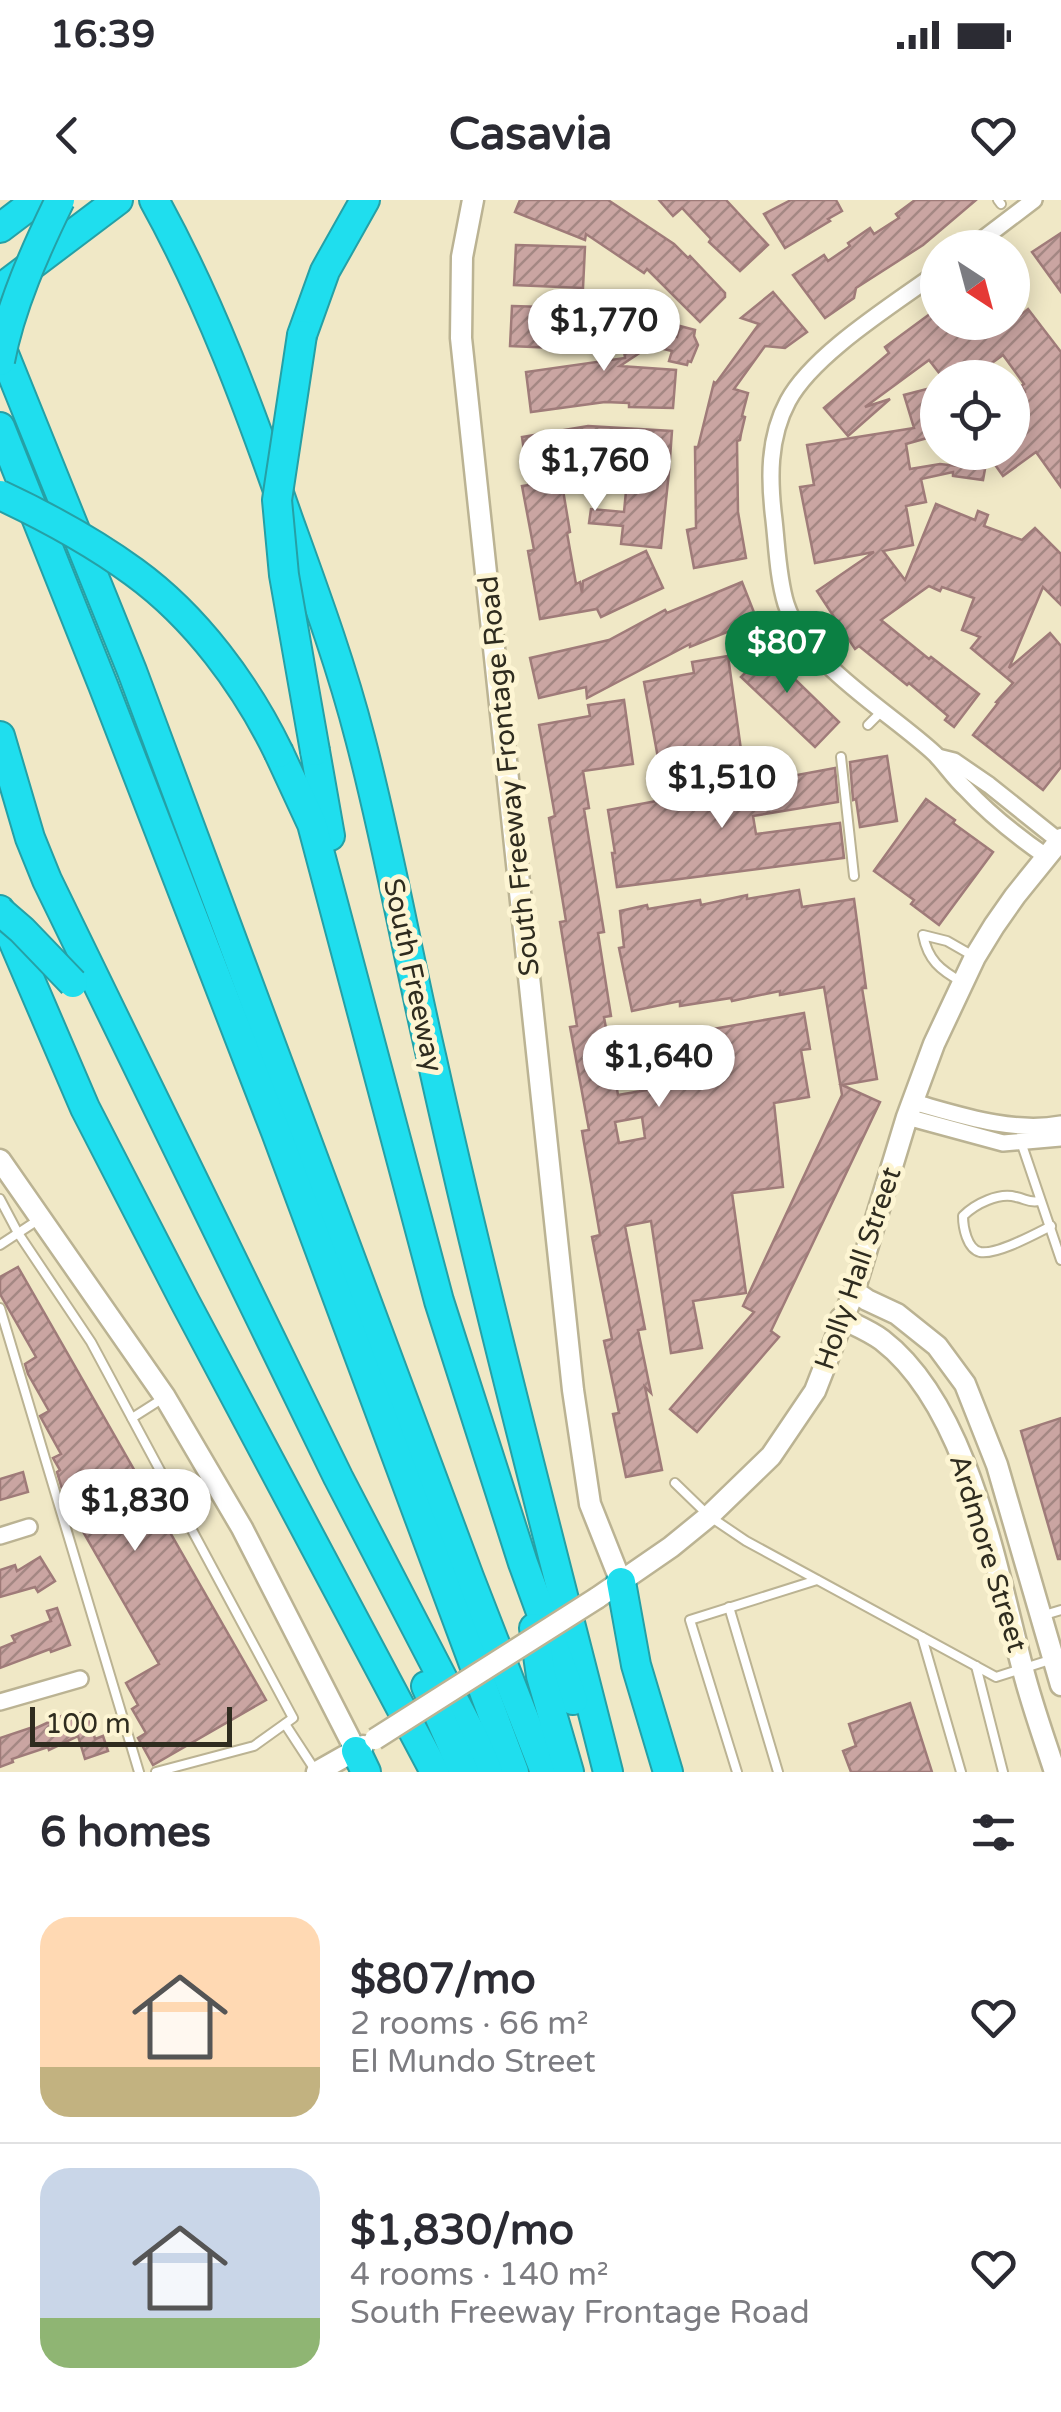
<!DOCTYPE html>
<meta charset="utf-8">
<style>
:root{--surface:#fff;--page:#f7f7f7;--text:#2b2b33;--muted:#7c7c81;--line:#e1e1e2;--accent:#0b8043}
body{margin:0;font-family:"Varela Round",sans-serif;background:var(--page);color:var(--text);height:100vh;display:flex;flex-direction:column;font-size:38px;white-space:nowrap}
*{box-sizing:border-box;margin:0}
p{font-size:32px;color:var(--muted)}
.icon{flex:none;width:55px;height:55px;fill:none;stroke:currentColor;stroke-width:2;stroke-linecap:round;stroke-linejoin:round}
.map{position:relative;height:1572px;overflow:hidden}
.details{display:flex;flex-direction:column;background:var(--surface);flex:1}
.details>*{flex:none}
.needle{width:65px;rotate:144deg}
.tools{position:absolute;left:920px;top:30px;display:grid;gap:20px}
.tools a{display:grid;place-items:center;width:110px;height:110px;border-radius:50%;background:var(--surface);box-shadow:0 5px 25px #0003;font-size:50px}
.scale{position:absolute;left:30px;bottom:25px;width:202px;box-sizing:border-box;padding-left:10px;border:5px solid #2f2c1f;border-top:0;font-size:28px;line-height:35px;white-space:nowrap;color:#2f2c1f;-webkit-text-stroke:8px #fdf5d3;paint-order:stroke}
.price{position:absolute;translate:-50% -85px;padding:0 22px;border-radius:35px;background:#fff;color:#222;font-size:32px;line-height:65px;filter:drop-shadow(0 2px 5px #0008)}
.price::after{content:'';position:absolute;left:50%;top:60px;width:30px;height:22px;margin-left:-15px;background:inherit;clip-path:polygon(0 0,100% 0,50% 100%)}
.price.active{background:var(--accent);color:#fff}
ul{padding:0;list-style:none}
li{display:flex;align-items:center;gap:30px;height:250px;padding:0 40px}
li+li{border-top:2px solid var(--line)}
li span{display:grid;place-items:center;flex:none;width:280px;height:200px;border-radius:30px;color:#555}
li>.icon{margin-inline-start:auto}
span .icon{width:120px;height:120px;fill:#fffc;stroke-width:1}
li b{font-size:42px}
h2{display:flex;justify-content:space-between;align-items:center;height:120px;padding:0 40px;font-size:42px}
.status{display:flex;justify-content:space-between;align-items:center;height:70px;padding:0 50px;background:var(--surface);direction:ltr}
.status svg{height:28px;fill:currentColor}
header{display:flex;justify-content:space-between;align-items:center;height:130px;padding:0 40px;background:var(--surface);font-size:45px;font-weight:800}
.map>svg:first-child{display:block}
.building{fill:url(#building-hatch);stroke:#9f7b79;stroke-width:2.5;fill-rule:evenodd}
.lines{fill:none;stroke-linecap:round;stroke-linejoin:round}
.lane-casing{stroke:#bbb393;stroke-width:12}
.street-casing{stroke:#bbb393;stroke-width:20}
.secondary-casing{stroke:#bbb393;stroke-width:25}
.highway-casing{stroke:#25a0a6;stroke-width:32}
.lane{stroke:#fff;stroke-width:8}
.street{stroke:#fff;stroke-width:15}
.secondary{stroke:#fff;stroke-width:20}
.highway{stroke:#1fdeee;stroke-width:28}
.secondary-bridge-casing{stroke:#bbb393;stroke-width:25;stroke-linecap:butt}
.highway-bridge-casing{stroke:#25a0a6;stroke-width:32;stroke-linecap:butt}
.secondary-bridge{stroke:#fff;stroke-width:20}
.highway-bridge{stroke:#1fdeee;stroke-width:28}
.labels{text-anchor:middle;stroke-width:10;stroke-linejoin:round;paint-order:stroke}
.street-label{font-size:28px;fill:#2f2c1f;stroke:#fdf5d3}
</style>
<div class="status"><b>16:39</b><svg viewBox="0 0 49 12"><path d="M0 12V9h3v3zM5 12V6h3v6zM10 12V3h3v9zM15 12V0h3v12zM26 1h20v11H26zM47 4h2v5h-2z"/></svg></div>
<header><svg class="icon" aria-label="back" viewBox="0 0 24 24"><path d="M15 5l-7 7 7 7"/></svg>Casavia<svg class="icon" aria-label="heart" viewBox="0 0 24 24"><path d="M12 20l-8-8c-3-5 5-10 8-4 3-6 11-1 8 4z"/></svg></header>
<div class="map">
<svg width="1061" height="1572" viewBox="0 0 1061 1572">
<defs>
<pattern id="building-hatch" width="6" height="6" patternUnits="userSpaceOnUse" patternTransform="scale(2.5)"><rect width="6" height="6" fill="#caa5a2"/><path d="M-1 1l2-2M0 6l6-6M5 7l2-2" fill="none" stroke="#a48783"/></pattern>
</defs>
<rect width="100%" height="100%" fill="#f0e8c6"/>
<!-- building -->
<g class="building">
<path d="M 520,0 L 608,0 L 674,44 L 688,58 L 690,56 L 725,93 L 725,97 L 700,122 L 647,69 L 644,73 L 586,34 L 585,40 L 515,12 Z"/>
<path d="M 659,0 L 726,0 L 768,45 L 740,71 L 709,42 L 711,39 L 682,8 L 673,16 Z"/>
<path d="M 791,0 L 836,0 L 842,11 L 828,19 L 830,21 L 785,48 L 764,14 Z"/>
<path d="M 915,0 L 976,0 L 923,45 L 856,88 L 854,98 L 825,118 L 793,75 L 824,55 L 828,61 L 850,46 L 848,43 L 870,28 L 874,34 L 899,18 L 896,14 Z"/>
<path d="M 1061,33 L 1061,92 L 1032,52 Z"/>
<path d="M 516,45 L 585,47 L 583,88 L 514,85 Z"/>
<path d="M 773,92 L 807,132 L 785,148 L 765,146 L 734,189 L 748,193 L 742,216 L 745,217 L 741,234 L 740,240 L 737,241 L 738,312 L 746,358 L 694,368 L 687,330 L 696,328 L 695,247 L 698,247 L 714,182 L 716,183 L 759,124 L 741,118 Z"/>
<path d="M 610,105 L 629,133 L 637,128 L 650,146 L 620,166 L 676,170 L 673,208 L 629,207 L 629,203 L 605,202 L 531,212 L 526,172 L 625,158 L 624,150 L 601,149 L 583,124 Z"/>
<path d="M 512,106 L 580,108 L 579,149 L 510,146 Z"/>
<path d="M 938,108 L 938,122 L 1012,122 L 1028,109 L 1061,152 L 1061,287 L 1036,252 L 1003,276 L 986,252 L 1012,252 L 1012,201 L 1025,192 L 1021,186 L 1024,184 L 1003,155 L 971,178 L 943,178 L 929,160 L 865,207 L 890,199 L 848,236 L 824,208 L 889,153 L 885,147 Z"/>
<path d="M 680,126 L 695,130 L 694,136 L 698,145 L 691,162 L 688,161 L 687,165 L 669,161 L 672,151 L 664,149 L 668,134 L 677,137 Z"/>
<path d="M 938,186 L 938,235 L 906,244 L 910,269 L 940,264 L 985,269 L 983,280 L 953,276 L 953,272 L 921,279 L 926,302 L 906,306 L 913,345 L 883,351 L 905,380 L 936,304 L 975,320 L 978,311 L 988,315 L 984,326 L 1022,340 L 1035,328 L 1061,354 L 1061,405 L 1043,387 L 1009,468 L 1050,433 L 1061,446 L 1061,567 L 1043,590 L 973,535 L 998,503 L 996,502 L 1013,483 L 971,448 L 980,437 L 962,430 L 974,398 L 942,387 L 940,391 L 929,386 L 881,420 L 929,459 L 931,457 L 979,494 L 954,527 L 945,520 L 948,516 L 909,483 L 907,485 L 859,446 L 855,449 L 817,391 L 874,352 L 815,363 L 800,287 L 814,285 L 807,245 L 914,228 L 904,195 Z"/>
<path d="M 588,226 L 672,231 L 669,272 L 661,348 L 621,344 L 623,326 L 589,323 L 591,309 L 624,312 L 628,270 L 589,268 L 560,272 L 570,332 L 567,333 L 576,384 L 580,382 L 582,393 L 583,381 L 646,351 L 663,388 L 601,417 L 597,409 L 540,419 L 528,351 L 534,350 L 522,286 L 529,285 L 522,237 Z"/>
<path d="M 742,382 L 757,420 L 690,447 L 690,444 L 587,498 L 586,487 L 539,498 L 530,458 L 609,440 L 665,410 L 667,413 Z"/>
<path d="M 750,440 L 764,453 L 766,451 L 839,522 L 815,547 L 741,477 L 755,463 L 740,449 Z"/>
<path d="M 728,456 L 742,557 L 707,562 L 705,549 L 658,558 L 644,482 L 694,473 L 692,462 Z"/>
<path d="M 624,500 L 633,564 L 583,571 L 589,608 L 584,609 L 604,732 L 598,733 L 611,816 L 604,817 L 618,895 L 647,890 L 639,842 L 804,813 L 810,849 L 801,850 L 809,897 L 774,903 L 783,987 L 732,993 L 746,1093 L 693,1101 L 702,1148 L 671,1153 L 651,1021 L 625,1026 L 645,1129 L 638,1130 L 651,1193 L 645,1187 L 662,1270 L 626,1277 L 613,1214 L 619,1213 L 604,1141 L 612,1139 L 592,1037 L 600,1035 L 582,931 L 589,930 L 570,827 L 577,826 L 560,722 L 566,721 L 549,618 L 555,616 L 539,525 L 590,516 L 588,505 ZM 642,917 L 645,938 L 619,943 L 615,922 Z"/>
<path d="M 887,556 L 897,621 L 860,627 L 856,599 L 853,600 L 850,562 Z"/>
<path d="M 835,568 L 838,602 L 753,616 L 756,634 L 840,623 L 844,658 L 617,687 L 612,653 L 615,653 L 608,610 Z"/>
<path d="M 926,599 L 955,620 L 953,623 L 993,652 L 939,725 L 911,704 L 914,700 L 874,671 Z"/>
<path d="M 799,690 L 802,707 L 854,699 L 866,788 L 862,788 L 877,879 L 842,885 L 880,902 L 771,1131 L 779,1137 L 697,1232 L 670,1209 L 754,1112 L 743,1106 L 842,895 L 824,787 L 780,795 L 780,791 L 732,801 L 731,798 L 680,806 L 680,801 L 632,811 L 619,748 L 624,747 L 620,711 L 647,705 L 648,709 L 700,700 L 701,705 L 747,695 L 747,699 Z"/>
<path d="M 18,1067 L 266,1500 L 153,1565 L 138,1538 L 146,1533 L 132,1509 L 138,1505 L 126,1483 L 159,1464 L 66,1302 L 57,1272 L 60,1270 L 53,1258 L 61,1254 L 40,1216 L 49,1211 L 28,1174 L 25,1164 L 36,1157 L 0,1094 L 0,1077 Z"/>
<path d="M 1061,1218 L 1061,1359 L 1058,1359 L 1021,1231 Z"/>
<path d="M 23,1272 L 28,1292 L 0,1300 L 0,1279 Z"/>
<path d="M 40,1357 L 55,1381 L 38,1392 L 35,1387 L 0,1397 L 0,1370 L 15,1365 L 17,1371 Z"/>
<path d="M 57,1408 L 70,1445 L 51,1452 L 50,1449 L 0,1468 L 0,1448 L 15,1442 L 12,1436 L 51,1421 L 47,1411 Z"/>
<path d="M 910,1503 L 932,1572 L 851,1572 L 843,1551 L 856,1546 L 849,1524 Z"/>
<path d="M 88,1511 L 95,1539 L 103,1536 L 108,1551 L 85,1559 L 78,1536 L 49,1550 L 48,1547 L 12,1559 L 13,1562 L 0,1567 L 0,1538 L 33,1527 L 34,1529 L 62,1516 L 63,1518 Z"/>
</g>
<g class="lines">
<!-- lane casing -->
<g class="lane-casing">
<g id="lane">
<path d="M 998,0 L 1001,4"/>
<path d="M 868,525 L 882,511"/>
<path d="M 841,557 L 854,676"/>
<path d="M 962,782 C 940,770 928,760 923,735 L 947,741 L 975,757"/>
<path d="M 1021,942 L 1061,1060"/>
<path d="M 0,999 L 18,1033 L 91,1142 L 293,1518 L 254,1546 L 156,1572"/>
<path d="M 1039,1001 C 1029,1003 1026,999 1016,997 C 999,992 975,1004 963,1016 C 963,1027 967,1049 980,1052 C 997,1055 1035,1034 1051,1026"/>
<path d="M 0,1045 L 38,1020"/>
<path d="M 0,1108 L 139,1572"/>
<path d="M 132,1218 L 165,1197"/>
<path d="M 675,1283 L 709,1316 L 746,1341 L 996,1477 L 1053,1459"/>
<path d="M 729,1407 L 778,1572"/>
<path d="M 1041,1416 L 1061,1410"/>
<path d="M 922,1437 L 961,1572"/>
<path d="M 976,1466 L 1003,1572"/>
<path d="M 285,1524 L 315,1570"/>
<path d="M 737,1572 L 690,1420 L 817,1380"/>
</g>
</g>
<!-- street casing -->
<g class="street-casing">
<g id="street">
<path d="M 971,48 L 1034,0"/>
<path d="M 938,72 C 894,104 813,154 788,201 C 768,238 769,280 774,320 C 777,347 778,378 786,404 C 805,464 890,512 935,554 C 945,564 954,578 965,588 C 989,614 1018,637 1047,657"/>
<path d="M 938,557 L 954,561 L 989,585 L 1059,641"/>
<path d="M 913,902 C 960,915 1012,933 1061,924"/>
<path d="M 907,917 L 1003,943 L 1061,938"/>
<path d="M 0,1336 L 29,1327"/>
<path d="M 0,1502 L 80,1479"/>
</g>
</g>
<!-- secondary casing -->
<g class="secondary-casing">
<g id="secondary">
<path d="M 473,0 L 462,57 L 461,138 L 573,1190 L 590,1304 L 621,1382"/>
<path d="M 0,960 L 165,1197 L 242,1328 L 356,1551"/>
<path d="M 854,1091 L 867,1100 L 897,1114 L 937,1146 L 965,1184 L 997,1265 L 1061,1485"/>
<path d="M 841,1118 C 855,1125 870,1131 882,1140 C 969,1207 996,1369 1023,1470 C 1032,1505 1044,1538 1055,1572"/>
<path d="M 597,1398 L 671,1347 L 709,1316 L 771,1256 L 815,1191 L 854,1091 L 907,917 L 934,844 L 975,757 L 994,726 L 1015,696 L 1061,639"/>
<path d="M 317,1572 L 363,1546"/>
</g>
</g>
<!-- highway casing -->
<g class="highway-casing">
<g id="highway">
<path d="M 154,0 C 210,101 250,210 288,319 C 314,391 341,464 360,538 C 388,644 407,753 432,860 C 485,1098 548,1335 608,1572"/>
<path d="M 0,28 L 37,0"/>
<path d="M 0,89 L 118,0"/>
<path d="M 302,135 L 325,71 L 365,0"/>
<path d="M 0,144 L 132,471 L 469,1377 L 545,1572"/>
<path d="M 0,227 L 103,485 L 276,932 L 514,1572"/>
<path d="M 0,536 L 30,638 L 47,680 L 338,1277 L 474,1539 L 488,1572"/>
<path d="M 315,551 L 330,636"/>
<path d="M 279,553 L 312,624 L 439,1101 L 523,1363 L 573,1500"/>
<path d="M 0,710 L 85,908 L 184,1100 L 435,1572"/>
<path d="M 621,1382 L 636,1465 L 668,1572"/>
<path d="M 534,1428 L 541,1476 L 569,1572"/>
<path d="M 426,1486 L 464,1572"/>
<path d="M 356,1551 L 366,1572"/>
</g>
</g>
<!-- lane -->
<use href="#lane" class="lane"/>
<!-- street -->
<use href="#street" class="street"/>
<!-- secondary -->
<use href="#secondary" class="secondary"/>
<!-- highway -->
<use href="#highway" class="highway"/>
<!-- secondary-bridge casing -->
<g class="secondary-bridge-casing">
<path id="secondary-bridge" d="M 375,1539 L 597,1398"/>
</g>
<!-- highway-bridge casing -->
<g class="highway-bridge-casing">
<g id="highway-bridge">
<path d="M 302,135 L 277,300 L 284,375 L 315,551"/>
<path d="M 0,161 C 10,107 36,49 60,0"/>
<path d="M 0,295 C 47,317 93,342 134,372 C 196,417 246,485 279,553"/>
<path d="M 0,711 L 22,730 L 73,783"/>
</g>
</g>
<!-- secondary-bridge -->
<use href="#secondary-bridge" class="secondary-bridge"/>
<!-- highway-bridge -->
<use href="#highway-bridge" class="highway-bridge"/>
</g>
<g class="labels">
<!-- street labels -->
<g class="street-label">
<text transform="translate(508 576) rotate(-96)" y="10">South Freeway Frontage Road</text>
<text transform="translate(414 775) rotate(78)" y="10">South Freeway</text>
<text transform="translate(857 1068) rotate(-71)" y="10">Holly Hall Street</text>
<text transform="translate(989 1353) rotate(73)" y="10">Ardmore Street</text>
</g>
</g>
</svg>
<div class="tools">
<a><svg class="needle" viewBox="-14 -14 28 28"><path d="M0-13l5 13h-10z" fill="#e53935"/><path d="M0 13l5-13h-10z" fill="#7c7c81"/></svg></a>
<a><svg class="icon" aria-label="locate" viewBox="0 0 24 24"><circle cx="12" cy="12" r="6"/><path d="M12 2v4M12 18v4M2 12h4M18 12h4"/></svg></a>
</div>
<div class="scale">100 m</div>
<b class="price" style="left:604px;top:174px">$1,770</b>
<b class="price" style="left:595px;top:314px">$1,760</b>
<b class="price active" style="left:787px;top:496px">$807</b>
<b class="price" style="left:722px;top:631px">$1,510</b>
<b class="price" style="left:659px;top:910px">$1,640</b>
<b class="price" style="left:135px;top:1354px">$1,830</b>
</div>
<section class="details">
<h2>6 homes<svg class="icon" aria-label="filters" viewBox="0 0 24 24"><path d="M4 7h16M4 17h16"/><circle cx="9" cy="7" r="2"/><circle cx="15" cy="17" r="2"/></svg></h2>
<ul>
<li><span style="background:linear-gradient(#ffd9b3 75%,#c2b280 0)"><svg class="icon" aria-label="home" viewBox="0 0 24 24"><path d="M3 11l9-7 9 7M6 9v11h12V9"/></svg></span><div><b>$807/mo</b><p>2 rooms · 66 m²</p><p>El Mundo Street</p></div><svg class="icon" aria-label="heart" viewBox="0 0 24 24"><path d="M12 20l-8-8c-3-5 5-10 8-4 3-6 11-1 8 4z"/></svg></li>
<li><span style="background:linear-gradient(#c9d6e8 75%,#8fb573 0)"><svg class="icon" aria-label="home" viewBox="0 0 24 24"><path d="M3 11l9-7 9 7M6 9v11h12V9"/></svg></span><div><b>$1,830/mo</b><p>4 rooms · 140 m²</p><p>South Freeway Frontage Road</p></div><svg class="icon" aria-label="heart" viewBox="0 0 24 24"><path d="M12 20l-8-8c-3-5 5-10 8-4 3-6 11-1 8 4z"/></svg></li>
</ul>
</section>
